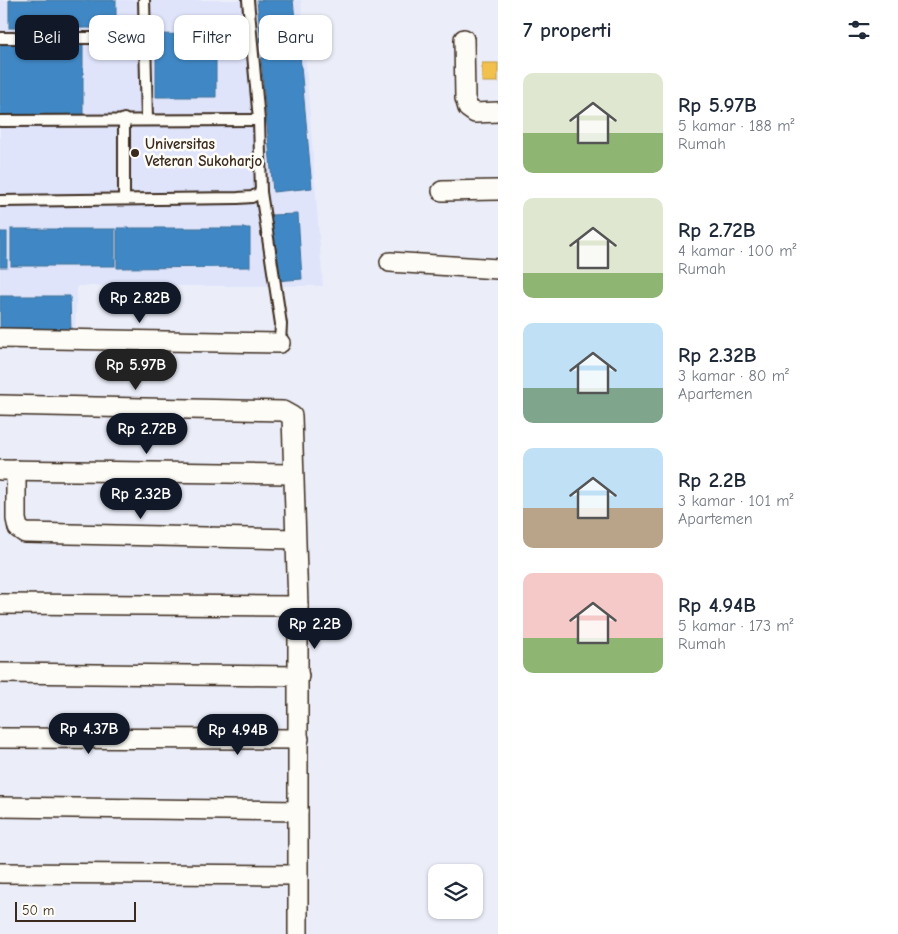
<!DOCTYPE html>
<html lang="id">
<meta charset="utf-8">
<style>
:root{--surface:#fff;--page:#f2f2f3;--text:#1f2937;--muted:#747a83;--accent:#111827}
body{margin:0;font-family:"Comic Neue",sans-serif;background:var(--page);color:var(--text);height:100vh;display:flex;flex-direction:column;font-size:19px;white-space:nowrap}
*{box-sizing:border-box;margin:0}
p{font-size:16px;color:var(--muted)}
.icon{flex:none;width:28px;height:28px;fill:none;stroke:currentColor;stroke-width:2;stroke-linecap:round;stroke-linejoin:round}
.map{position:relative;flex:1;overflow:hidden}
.panel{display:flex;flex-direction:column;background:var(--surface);width:400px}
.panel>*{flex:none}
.guide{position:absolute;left:15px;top:15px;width:408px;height:45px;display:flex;gap:10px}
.controls{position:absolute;left:428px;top:864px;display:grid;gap:10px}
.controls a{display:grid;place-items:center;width:55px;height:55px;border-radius:10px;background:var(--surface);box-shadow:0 1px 4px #0004;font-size:25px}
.scale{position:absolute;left:15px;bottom:12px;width:121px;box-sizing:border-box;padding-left:5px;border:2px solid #3b2a1e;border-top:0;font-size:14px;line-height:18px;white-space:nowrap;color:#3b2a1e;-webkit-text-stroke:4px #fdfcf7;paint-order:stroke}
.price{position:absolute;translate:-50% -42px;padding:0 11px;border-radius:18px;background:var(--accent);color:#fff;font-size:16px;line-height:32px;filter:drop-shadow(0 1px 2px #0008)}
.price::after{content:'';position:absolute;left:50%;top:30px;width:15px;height:11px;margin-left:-8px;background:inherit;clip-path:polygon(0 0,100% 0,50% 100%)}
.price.selected{background:#222;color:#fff}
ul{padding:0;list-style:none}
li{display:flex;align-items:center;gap:15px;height:125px;padding:0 25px}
li span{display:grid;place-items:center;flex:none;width:140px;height:100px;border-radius:10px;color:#555}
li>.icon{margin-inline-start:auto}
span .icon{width:60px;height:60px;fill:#fffc;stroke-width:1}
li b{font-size:21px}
h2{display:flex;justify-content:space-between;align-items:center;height:60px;padding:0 25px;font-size:21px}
.chip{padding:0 18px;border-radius:10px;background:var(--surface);box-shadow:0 1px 4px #0004;font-size:18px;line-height:45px}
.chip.selected{background:var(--accent);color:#fff}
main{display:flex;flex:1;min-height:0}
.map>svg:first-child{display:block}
.built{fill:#dfe4fb;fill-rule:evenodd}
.homes{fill:#f2c14e;stroke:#bb9440}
.schools{fill:#3f88c5;stroke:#3e6c93}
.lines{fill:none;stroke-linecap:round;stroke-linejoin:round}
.lane-casing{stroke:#3b2a1e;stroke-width:14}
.street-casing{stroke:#3b2a1e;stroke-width:22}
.lane{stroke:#fdfcf7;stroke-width:10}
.street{stroke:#fdfcf7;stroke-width:19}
.poi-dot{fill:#3b2a1e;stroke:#fdfcf7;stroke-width:2}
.labels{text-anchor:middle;stroke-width:5;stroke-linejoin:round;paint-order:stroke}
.poi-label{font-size:15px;font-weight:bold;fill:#3b2a1e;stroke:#fdfcf7;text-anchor:start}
</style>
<main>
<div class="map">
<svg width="498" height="934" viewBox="0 0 498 934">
<rect width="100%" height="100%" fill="#ebeef9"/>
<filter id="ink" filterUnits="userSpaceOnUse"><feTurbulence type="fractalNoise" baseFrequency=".02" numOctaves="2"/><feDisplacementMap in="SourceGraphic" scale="10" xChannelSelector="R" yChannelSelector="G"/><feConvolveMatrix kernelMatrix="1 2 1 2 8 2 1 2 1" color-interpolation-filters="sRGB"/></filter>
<g filter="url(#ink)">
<!-- built -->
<path class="built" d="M 0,0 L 9,0 L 9,28 L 116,28 L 116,0 L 257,0 L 261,43 L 297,39 L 293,0 L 301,0 L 323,286 L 77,286 L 75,333 L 71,330 L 70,296 L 0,296 L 0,267 L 7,267 L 7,232 L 0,232 L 0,117 L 83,116 L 83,44 L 0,44 ZM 156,35 L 215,35 L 216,97 L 156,97 ZM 300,55 L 312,188 L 273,192 L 261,58 ZM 298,214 L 302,279 L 274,280 L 271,215 ZM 117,228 L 250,228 L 250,267 L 117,268 Z"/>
<!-- homes -->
<rect class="homes" x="482" y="63" width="16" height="19"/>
<!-- schools -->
<g class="schools">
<rect x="9" y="0" width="107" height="28"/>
<path d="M 257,0 L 293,0 L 297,39 L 261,43 Z"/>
<path d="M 156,34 L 216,35 L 216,97 L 156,97 Z"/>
<rect x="0" y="44" width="83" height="73"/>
<path d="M 300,55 L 312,188 L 273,192 L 261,58 Z"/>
<path d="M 298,214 L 302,279 L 274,281 L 270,215 Z"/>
<path d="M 117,228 L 250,228 L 250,267 L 117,268 Z"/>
<rect x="11" y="229" width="104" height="37"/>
<rect x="0" y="232" width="7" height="35"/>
<path d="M 0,296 L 70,296 L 71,331 L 0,331 Z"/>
</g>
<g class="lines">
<!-- lane casing -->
<g class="lane-casing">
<g id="lane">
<path d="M 144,0 L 147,119"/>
<path d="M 248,0 L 259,120 L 261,192 L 281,324 L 280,343"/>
<path d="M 0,38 L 145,38"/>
<path d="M 0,121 L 259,120"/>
<path d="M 124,199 L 124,119"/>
<path d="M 0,201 L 238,198 L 252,197 L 261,192"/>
</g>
</g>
<!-- street casing -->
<g class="street-casing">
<g id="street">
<path d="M 464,39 L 465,98 L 468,108 L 475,113 L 498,112"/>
<path d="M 442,191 L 498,190"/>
<path d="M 390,262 L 498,269"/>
<path d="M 0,338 L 280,343"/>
<path d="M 0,405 L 283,411 L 292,416 L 298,606 L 298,934"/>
<path d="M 0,470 L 293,474"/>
<path d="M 16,470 L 16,519 L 18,528 L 25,533 L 295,539"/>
<path d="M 0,604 L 298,606"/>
<path d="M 0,673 L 299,676"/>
<path d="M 0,738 L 299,739"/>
<path d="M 0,807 L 298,811"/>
<path d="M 0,873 L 297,875"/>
</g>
</g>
<!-- lane -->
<use href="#lane" class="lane"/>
<!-- street -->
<use href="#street" class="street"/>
</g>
</g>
<!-- markers -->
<circle class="poi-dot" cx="135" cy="153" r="5"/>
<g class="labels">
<!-- poi labels -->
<g class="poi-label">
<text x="145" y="149">Universitas<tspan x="145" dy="17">Veteran Sukoharjo</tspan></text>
</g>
</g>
</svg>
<div class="controls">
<a><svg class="icon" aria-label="layers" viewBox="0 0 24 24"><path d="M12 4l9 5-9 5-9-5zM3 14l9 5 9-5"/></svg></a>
</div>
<div class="scale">50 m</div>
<b class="price" style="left:140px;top:324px">Rp 2.82B</b>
<b class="price selected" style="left:136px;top:391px">Rp 5.97B</b>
<b class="price" style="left:147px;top:455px">Rp 2.72B</b>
<b class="price" style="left:141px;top:520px">Rp 2.32B</b>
<b class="price" style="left:315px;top:650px">Rp 2.2B</b>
<b class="price" style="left:89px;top:755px">Rp 4.37B</b>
<b class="price" style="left:238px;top:756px">Rp 4.94B</b>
<div class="guide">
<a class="chip selected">Beli</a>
<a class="chip">Sewa</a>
<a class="chip">Filter</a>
<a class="chip">Baru</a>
</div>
</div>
<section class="panel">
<h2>7 properti<svg class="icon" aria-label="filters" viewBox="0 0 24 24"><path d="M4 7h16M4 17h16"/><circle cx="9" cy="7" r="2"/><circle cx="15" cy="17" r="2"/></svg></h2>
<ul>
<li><span style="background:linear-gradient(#dfe7d0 60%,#8fb573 0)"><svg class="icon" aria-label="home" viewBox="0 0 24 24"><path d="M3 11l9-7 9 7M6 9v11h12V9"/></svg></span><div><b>Rp 5.97B</b><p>5 kamar · 188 m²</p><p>Rumah</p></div></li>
<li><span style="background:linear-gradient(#dfe7d0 75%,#8fb573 0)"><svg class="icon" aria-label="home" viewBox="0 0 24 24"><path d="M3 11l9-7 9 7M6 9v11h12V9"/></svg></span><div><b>Rp 2.72B</b><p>4 kamar · 100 m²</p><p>Rumah</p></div></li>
<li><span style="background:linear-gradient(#bfe0f5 65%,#7fa58c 0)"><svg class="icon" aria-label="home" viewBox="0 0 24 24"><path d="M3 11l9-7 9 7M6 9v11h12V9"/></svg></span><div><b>Rp 2.32B</b><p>3 kamar · 80 m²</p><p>Apartemen</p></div></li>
<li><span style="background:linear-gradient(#bfe0f5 60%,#b9a48a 0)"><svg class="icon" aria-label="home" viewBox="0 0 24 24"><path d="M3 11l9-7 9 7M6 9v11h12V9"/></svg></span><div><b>Rp 2.2B</b><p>3 kamar · 101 m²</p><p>Apartemen</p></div></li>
<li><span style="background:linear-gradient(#f6c9c9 65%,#8fb573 0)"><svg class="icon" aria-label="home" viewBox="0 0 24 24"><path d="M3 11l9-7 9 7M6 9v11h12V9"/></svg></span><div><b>Rp 4.94B</b><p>5 kamar · 173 m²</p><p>Rumah</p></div></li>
</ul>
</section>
</main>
